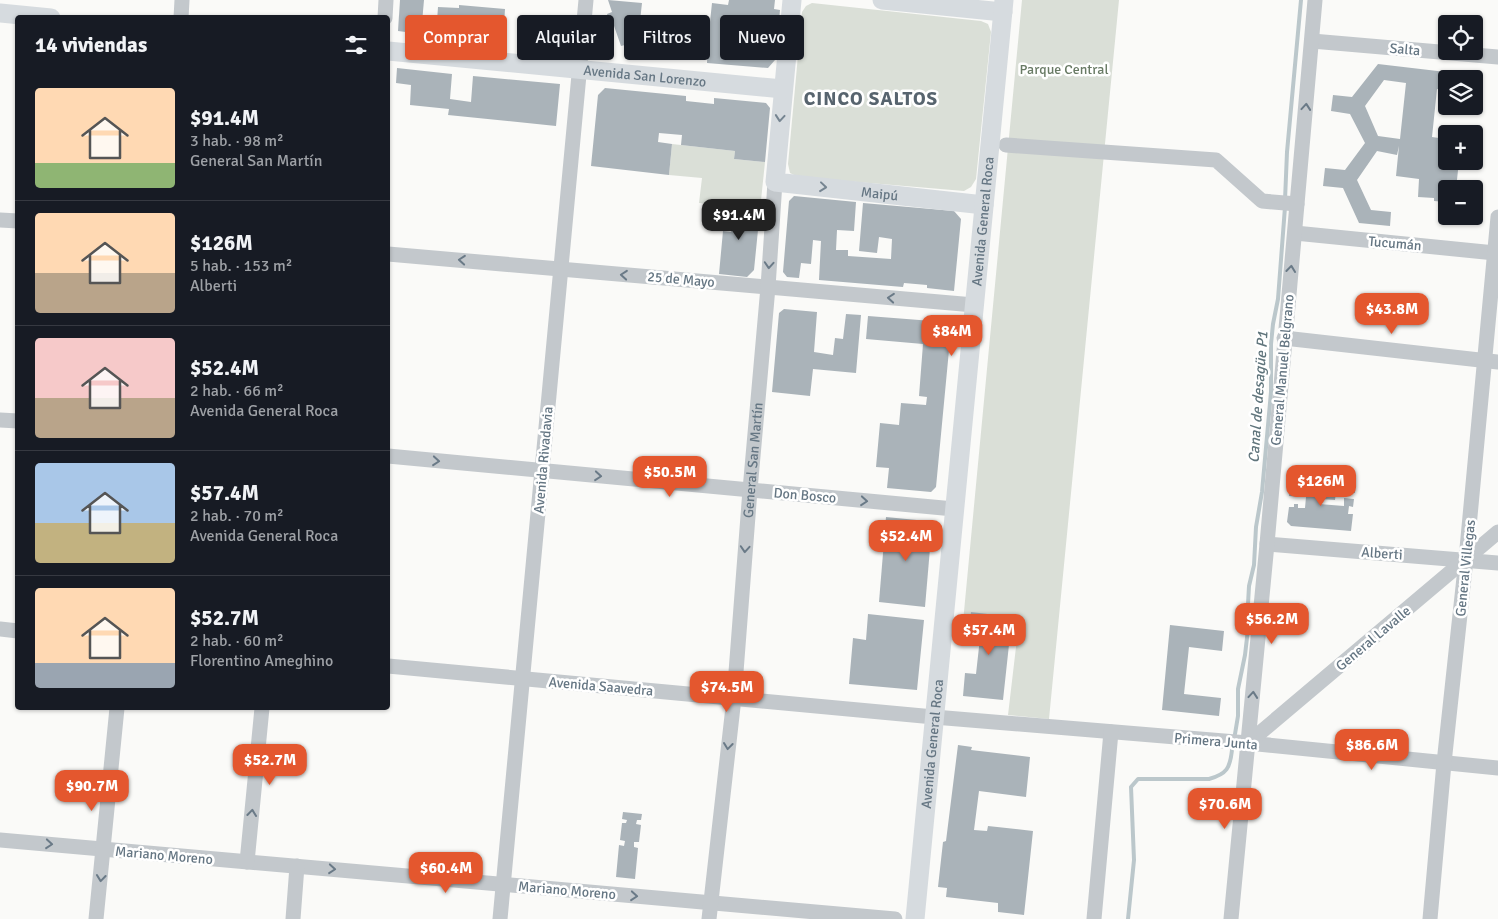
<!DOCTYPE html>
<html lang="es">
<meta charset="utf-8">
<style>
:root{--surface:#171b24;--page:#20242c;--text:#f1f3f6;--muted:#9ea1a6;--line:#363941;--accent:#e4572e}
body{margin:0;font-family:Signika,sans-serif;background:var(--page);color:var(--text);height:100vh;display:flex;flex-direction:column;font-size:19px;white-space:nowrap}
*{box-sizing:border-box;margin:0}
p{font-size:16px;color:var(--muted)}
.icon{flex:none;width:28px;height:28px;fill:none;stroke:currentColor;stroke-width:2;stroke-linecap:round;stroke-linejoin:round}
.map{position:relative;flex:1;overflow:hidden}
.panel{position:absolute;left:15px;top:15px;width:375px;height:695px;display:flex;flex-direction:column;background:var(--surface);border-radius:5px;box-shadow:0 1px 4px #0004}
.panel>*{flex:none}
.banner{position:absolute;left:405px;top:15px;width:475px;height:45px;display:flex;gap:10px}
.controls{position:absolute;left:1438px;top:15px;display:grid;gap:10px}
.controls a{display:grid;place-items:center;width:45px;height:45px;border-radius:5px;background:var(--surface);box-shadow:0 1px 4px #0004;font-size:25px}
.price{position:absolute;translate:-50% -42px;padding:0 11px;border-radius:10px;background:var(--accent);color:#fff;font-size:16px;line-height:32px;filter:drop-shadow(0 1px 2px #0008)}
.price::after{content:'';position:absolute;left:50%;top:30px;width:15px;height:11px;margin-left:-8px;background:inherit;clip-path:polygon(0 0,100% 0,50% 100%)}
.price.active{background:#222;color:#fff}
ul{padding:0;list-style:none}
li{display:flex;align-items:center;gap:15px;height:125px;padding:0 20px}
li+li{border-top:1px solid var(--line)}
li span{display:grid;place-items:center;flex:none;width:140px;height:100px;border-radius:5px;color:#555}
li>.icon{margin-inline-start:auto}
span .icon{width:60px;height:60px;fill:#fffc;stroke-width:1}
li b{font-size:21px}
h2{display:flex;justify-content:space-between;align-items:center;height:60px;padding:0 20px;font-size:21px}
.tag{padding:0 18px;border-radius:5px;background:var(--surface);box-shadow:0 1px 4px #0004;font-size:18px;line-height:45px}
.tag.active{background:var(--accent);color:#fff}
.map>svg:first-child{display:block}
.green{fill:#dadfd7}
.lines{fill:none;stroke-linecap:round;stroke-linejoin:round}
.stream{stroke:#bbc7cb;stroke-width:4}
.building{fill:#aab3b9;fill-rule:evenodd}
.minor{stroke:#c3c8cc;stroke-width:15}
.major{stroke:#d6dbdf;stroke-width:19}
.oneway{stroke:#6a7a87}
.oneway2{stroke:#768591}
.labels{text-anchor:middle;stroke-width:5;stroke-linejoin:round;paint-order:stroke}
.street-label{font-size:14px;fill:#657683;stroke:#fff}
.park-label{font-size:14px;fill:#687a64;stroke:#fff}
.water-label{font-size:15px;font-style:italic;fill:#60757c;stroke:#fff}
.district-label{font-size:19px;font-weight:bold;letter-spacing:1px;fill:#57646e;stroke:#fff}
</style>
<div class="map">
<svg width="1498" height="919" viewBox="0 0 1498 919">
<rect width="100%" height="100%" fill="#fafaf8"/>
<!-- green -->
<g class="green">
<path d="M 1022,0 L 1119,0 L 1049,719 L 1008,715 L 1018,630 L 963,622 Z"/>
<path d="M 812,3 L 981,21 L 988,24 L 991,32 L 976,179 L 971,187 L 964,191 L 798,177 L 790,173 L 788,164 L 802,12 L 806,6 Z"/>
<path d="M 672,144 L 735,151 L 734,159 L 765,162 L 760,210 L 699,203 L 702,178 L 669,175 Z"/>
</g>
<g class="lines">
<!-- stream -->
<g class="stream">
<path d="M 1285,200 L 1287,152 L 1301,0"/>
<path d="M 1235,734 L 1238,716 L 1238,689 L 1245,655 L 1250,612 L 1248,604 L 1249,586 L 1254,565 L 1256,527 L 1262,492 L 1271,392 L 1271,344 L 1273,324 L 1278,299 L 1285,207"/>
<path d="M 1128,919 L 1134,860 L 1131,787 L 1138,779 L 1209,779 C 1227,774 1230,768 1232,750"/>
</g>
</g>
<!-- building -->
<g class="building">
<path d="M 400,0 L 424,0 L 421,34 L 398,31 Z"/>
<path d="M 608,0 L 642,3 L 640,21 L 674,24 L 674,19 L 710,22 L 712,3 L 728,5 L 729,0 L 775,0 L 774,9 L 780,10 L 775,60 L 768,68 L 707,63 L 708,43 L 695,41 L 693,57 L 671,54 L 670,59 L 624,55 L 625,45 L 621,46 L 613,23 L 610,24 L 607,14 L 612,12 Z"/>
<path d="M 459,5 L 505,9 L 503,42 L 436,35 L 438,7 L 459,8 Z"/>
<path d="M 533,20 L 566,24 L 563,49 L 531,45 Z"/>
<path d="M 1378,64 L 1463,74 L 1463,79 L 1446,79 L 1446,90 L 1437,89 L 1432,137 L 1446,139 L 1446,161 L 1459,161 L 1456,189 L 1446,189 L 1446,202 L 1434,201 L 1434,198 L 1418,197 L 1419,179 L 1396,176 L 1399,146 L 1397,155 L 1377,151 L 1357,180 L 1371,210 L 1391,212 L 1390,226 L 1359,223 L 1343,188 L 1323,186 L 1325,168 L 1345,170 L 1365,143 L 1350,114 L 1331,111 L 1333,95 L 1352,97 ZM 1384,80 L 1406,83 L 1400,139 L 1378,136 L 1365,106 Z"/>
<path d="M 397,68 L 452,74 L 450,99 L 471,102 L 473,76 L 560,84 L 556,126 L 448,115 L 449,109 L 410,105 L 411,85 L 396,83 Z"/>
<path d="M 605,88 L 686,96 L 686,101 L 714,104 L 714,98 L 766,103 L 770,108 L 765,162 L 734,159 L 735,151 L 681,145 L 682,135 L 659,133 L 658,142 L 672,144 L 669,175 L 591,166 L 598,95 Z"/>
<path d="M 794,196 L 856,202 L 854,231 L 837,230 L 836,250 L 848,250 L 848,256 L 891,259 L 892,239 L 879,237 L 877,253 L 859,251 L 863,203 L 954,211 L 961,219 L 954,291 L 927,288 L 927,285 L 904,283 L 903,287 L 819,280 L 821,241 L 813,240 L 811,264 L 801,263 L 799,278 L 787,277 L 783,272 L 789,201 Z"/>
<path d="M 719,206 L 760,210 L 754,270 L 747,277 L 719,274 L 723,231 L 731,232 L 732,225 L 717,223 Z"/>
<path d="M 784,309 L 817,312 L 814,352 L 833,355 L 835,338 L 843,339 L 846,314 L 861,315 L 856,373 L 813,369 L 810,396 L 772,392 L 779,313 Z"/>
<path d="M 868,316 L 945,322 L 951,329 L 936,487 L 931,492 L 887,488 L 889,468 L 876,467 L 880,423 L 899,425 L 901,403 L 926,405 L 927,397 L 919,396 L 923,344 L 866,339 Z"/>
<path d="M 1291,482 L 1355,487 L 1355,493 L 1336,492 L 1335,500 L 1320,499 L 1319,504 L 1344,506 L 1344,498 L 1354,499 L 1353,507 L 1349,506 L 1348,514 L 1353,514 L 1351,531 L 1291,526 L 1287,522 L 1289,507 L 1294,507 L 1294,504 L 1298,504 L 1298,508 L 1305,508 L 1306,497 L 1289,496 Z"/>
<path d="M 886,517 L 927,521 L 932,525 L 925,607 L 879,602 Z"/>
<path d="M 971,612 L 1012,617 L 1003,700 L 963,696 L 965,673 L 976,674 L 980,638 L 969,637 Z"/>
<path d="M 868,614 L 924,620 L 917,690 L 849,684 L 853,638 L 866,640 Z"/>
<path d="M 1170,625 L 1224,631 L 1222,651 L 1189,647 L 1184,694 L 1221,698 L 1219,716 L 1162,710 Z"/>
<path d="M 958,745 L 972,747 L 971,750 L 1030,757 L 1026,797 L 979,791 L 974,830 L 987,831 L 988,826 L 1033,831 L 1024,915 L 998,912 L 998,903 L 946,897 L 947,888 L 938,887 L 943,842 L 946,841 Z"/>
<path d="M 623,812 L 642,814 L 641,820 L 637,820 L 636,824 L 641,825 L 639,842 L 634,842 L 634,847 L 638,848 L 635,879 L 616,877 L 619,845 L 624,846 L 625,841 L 620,840 L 622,823 L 626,823 L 627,820 L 622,819 Z"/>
</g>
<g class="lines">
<!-- minor -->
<g class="minor">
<path d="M 181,18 L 182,0"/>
<path d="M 385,18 L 386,0"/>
<path d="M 1312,41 L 1498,57"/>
<path d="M 1006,145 L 1216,160 L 1262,201 L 1297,204"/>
<path d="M 0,220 L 18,221"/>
<path d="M 1295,233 L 1495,253"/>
<path d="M 388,254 L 974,305"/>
<path d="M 1284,338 L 1498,362"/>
<path d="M 0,420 L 18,421"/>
<path d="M 388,456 L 954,509"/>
<path d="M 1267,544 L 1498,563"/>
<path d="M 0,629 L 18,631"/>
<path d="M 388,666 L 934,717 L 1248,743 L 1498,768"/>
<path d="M 1248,743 L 1498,532"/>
<path d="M 0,840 L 895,919"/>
<path d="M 247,862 L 262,708"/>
<path d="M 96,919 L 117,708"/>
<path d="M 293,919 L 297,866"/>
<path d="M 500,919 L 586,0"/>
<path id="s1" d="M 709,919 L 734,698 L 750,490 L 768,287 L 775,182"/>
<path d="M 1094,919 L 1111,732"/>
<path d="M 1231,919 L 1267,544 L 1315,0"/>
<path d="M 1430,919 L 1444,763 L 1466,559 L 1498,217"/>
</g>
<!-- major -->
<g class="major">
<path id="s2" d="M 792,0 L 775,182 L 984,205"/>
<path d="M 882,0 L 1003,12"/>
<path d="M 0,13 L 51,18"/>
<path id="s3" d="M 388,51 L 783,89"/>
<path id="s4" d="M 915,919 L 1004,0"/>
</g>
</g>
<!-- one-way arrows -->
<defs><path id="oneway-chevron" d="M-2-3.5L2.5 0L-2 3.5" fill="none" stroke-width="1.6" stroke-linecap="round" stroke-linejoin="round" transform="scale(1.25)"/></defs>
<g class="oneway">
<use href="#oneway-chevron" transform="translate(1306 107) rotate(-85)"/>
<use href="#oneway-chevron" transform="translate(462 260) rotate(-175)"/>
<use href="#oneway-chevron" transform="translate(769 265) rotate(94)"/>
<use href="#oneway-chevron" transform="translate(1291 269) rotate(-84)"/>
<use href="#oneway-chevron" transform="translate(624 275) rotate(-175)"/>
<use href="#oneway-chevron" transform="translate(891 298) rotate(-175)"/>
<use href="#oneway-chevron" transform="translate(436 461) rotate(5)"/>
<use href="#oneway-chevron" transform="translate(598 476) rotate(5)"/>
<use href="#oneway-chevron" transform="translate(864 501) rotate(5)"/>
<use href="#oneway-chevron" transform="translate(745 549) rotate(94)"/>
<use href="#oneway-chevron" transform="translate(1253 695) rotate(-85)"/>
<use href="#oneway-chevron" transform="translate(728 746) rotate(97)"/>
<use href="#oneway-chevron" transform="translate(252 813) rotate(-84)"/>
<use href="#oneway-chevron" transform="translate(49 844) rotate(5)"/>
<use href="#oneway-chevron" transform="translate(332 869) rotate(5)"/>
<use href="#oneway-chevron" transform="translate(101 878) rotate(96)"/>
<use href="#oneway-chevron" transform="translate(634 896) rotate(5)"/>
</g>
<g class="oneway2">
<use href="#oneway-chevron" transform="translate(780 118) rotate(95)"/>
<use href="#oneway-chevron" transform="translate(823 187) rotate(6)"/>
</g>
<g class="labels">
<!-- street labels -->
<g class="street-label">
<text transform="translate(1405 49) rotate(5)" y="5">Salta</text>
<text dy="5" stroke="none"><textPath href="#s3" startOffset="258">Avenida San Lorenzo</textPath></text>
<text dy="5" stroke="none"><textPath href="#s2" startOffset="288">Maipú</textPath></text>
<text dy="5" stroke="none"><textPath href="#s4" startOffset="701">Avenida General Roca</textPath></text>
<text transform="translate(1395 243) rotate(5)" y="5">Tucumán</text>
<text transform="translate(681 279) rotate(5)" y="5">25 de Mayo</text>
<text transform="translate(1282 370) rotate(-85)" y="5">General Manuel Belgrano</text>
<text transform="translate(543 460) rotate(-85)" y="5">Avenida Rivadavia</text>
<text dy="5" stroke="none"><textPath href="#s1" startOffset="461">General San Martín</textPath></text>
<text transform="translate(805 495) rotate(5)" y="5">Don Bosco</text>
<text transform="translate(1382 553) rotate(4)" y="5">Alberti</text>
<text transform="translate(1465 568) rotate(-84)" y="5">General Villegas</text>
<text transform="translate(1373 638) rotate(-40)" y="5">General Lavalle</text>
<text transform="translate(601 686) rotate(5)" y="5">Avenida Saavedra</text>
<text transform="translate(1216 741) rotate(5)" y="5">Primera Junta</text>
<text dy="5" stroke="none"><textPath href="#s4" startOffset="176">Avenida General Roca</textPath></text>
<text transform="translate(164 855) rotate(5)" y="5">Mariano Moreno</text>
<text transform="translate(567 890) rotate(5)" y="5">Mariano Moreno</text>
</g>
<!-- park labels -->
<g class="park-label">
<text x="1064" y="74">Parque Central</text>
</g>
<!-- water labels -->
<g class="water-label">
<text transform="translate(1258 397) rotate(-86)" y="5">Canal de desagüe P1</text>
</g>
<!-- district labels -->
<g class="district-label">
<text x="871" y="105">CINCO SALTOS</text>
</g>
</g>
</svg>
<div class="controls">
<a><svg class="icon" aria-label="locate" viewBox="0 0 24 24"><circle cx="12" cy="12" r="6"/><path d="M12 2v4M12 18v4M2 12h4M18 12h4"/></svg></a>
<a><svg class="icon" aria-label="layers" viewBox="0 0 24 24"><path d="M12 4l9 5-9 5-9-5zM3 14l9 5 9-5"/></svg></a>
<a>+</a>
<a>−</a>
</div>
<b class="price active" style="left:739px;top:241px">$91.4M</b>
<b class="price" style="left:1392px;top:335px">$43.8M</b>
<b class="price" style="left:952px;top:357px">$84M</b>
<b class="price" style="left:670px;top:498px">$50.5M</b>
<b class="price" style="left:1321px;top:507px">$126M</b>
<b class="price" style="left:906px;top:562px">$52.4M</b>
<b class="price" style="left:1272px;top:645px">$56.2M</b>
<b class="price" style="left:989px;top:656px">$57.4M</b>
<b class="price" style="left:727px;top:713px">$74.5M</b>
<b class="price" style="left:1372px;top:771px">$86.6M</b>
<b class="price" style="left:270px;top:786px">$52.7M</b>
<b class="price" style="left:92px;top:812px">$90.7M</b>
<b class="price" style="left:1225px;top:830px">$70.6M</b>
<b class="price" style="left:446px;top:894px">$60.4M</b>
<div class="banner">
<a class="tag active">Comprar</a>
<a class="tag">Alquilar</a>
<a class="tag">Filtros</a>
<a class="tag">Nuevo</a>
</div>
<section class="panel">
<h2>14 viviendas<svg class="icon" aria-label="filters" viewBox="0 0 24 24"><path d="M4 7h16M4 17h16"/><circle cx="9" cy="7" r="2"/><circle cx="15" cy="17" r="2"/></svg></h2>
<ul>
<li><span style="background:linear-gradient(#ffd9b3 75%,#8fb573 0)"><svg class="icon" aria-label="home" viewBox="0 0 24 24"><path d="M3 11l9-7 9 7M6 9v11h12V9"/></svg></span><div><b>$91.4M</b><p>3 hab. · 98 m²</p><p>General San Martín</p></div></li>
<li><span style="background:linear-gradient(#ffd9b3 60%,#b9a48a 0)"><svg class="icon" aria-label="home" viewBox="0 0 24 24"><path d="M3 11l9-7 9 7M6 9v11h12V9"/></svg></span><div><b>$126M</b><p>5 hab. · 153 m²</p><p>Alberti</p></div></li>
<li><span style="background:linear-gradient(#f6c9c9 60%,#b9a48a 0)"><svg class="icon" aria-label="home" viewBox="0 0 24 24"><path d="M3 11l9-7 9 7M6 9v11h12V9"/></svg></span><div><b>$52.4M</b><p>2 hab. · 66 m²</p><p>Avenida General Roca</p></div></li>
<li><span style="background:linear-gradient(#a9c7e8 60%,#c2b280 0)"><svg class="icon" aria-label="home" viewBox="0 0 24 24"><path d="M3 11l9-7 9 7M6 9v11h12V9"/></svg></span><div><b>$57.4M</b><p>2 hab. · 70 m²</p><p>Avenida General Roca</p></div></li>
<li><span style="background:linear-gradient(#ffd9b3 75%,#9aa5b1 0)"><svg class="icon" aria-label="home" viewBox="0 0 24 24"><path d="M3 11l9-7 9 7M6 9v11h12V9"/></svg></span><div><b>$52.7M</b><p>2 hab. · 60 m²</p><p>Florentino Ameghino</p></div></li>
</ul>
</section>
</div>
